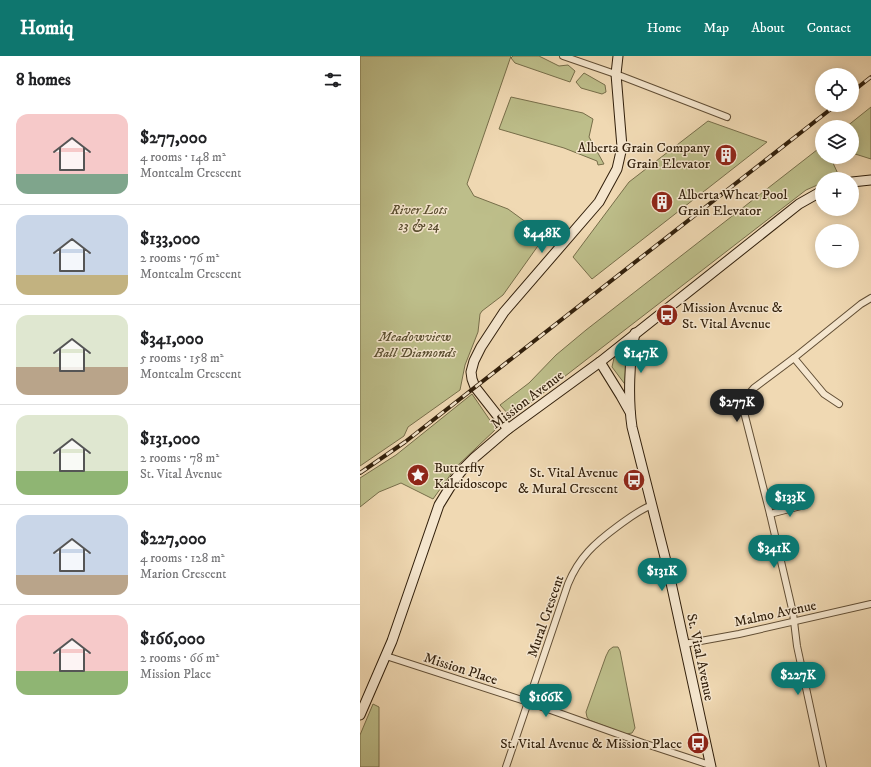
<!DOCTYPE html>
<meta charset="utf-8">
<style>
:root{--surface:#fff;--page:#f6f6f6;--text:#202124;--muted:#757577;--line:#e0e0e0;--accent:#0f766e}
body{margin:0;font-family:"IM FELL DW Pica",serif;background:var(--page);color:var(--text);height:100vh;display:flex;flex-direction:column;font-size:15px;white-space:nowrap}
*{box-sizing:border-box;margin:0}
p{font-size:13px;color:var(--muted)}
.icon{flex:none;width:22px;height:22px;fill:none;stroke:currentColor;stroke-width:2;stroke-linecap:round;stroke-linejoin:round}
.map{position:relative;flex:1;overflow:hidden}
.sheet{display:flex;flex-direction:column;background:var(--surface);width:360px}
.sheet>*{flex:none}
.buttons{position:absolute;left:455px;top:12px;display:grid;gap:8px}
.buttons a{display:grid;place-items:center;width:44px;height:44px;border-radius:50%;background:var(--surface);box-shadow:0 2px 10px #0003;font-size:20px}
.price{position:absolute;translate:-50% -34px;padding:0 9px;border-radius:14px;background:var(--accent);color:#fff;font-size:13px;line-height:26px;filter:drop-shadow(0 1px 2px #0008)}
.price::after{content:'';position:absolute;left:50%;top:24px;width:12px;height:9px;margin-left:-6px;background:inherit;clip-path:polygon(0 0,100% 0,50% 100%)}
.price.selected{background:#222;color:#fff}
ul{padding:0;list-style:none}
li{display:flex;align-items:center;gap:12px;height:100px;padding:0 16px}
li+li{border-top:1px solid var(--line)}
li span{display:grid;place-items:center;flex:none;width:112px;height:80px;border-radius:12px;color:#555}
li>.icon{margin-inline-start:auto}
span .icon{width:48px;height:48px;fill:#fffc;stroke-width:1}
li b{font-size:17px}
h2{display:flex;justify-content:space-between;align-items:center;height:48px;padding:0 16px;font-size:17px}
header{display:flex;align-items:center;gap:24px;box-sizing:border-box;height:56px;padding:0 20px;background:var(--accent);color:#fff}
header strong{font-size:19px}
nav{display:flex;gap:22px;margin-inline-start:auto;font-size:14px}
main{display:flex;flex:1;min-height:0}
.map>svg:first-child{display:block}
.green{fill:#bdbe8a;stroke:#776e4a}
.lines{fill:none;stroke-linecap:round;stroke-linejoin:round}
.street-casing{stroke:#614e35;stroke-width:8}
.secondary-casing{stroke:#311f0b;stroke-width:11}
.street{stroke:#f5e6ce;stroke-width:6}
.secondary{stroke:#f5e6ce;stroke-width:9}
.rail-casing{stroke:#311f0b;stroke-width:4}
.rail{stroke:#f5e6ce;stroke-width:2.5;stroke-dasharray:8;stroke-linecap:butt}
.labels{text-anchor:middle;stroke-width:3;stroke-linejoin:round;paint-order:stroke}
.poi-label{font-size:14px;fill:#311f0b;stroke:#f5e6ce;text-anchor:end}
.park-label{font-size:14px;font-style:italic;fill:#5b4f31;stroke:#f5e6ce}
.street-label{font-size:14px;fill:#311f0b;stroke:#f5e6ce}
</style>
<header>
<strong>Homiq</strong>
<nav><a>Home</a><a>Map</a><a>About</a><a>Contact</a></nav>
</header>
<main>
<section class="sheet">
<h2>8 homes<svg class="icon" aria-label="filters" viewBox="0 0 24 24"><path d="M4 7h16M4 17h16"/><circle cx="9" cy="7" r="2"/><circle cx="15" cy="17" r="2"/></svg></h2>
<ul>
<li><span style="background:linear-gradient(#f6c9c9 75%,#7fa58c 0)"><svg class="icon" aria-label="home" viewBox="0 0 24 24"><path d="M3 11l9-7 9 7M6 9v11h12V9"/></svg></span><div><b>$277,000</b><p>4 rooms · 148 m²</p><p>Montcalm Crescent</p></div></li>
<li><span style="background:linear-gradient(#c9d6e8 75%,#c2b280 0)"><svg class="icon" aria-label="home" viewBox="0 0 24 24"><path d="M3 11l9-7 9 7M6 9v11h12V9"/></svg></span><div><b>$133,000</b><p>2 rooms · 76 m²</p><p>Montcalm Crescent</p></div></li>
<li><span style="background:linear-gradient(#dfe7d0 65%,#b9a48a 0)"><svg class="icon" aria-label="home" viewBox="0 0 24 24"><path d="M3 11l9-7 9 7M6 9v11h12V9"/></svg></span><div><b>$341,000</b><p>5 rooms · 158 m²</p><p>Montcalm Crescent</p></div></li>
<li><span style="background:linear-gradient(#dfe7d0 70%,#8fb573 0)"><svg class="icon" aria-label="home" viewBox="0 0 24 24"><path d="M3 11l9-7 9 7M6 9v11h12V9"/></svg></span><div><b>$131,000</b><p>2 rooms · 78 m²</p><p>St. Vital Avenue</p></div></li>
<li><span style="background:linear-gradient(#c9d6e8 75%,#b9a48a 0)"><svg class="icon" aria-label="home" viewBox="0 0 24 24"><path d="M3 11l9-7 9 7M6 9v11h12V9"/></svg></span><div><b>$227,000</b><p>4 rooms · 128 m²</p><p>Marion Crescent</p></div></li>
<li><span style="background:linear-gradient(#f6c9c9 70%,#8fb573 0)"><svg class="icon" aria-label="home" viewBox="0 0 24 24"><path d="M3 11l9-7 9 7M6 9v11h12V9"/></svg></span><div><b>$166,000</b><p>2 rooms · 66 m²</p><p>Mission Place</p></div></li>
</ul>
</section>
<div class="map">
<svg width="511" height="711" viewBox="0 0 511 711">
<rect width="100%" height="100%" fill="#f0d9b3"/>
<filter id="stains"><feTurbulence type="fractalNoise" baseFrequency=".005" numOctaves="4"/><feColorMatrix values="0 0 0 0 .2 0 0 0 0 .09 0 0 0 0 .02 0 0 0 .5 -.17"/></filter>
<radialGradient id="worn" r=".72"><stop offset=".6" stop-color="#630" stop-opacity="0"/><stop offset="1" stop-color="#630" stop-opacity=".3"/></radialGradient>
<!-- green -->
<g class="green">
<path d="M 0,0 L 151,0 L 107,128 L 114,140 L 148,153 L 185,180 L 143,239 L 122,255 L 120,258 L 118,276 L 105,309 L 100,334 L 48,371 L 44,380 L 0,410 Z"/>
<path d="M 153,0 L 179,0 L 199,10 L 208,9 L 215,15 L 210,26 L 155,7 L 151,2 Z"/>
<path d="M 224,17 L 245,29 L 246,36 L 242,38 L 221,32 L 216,26 Z"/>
<path d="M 151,41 L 223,57 L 233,63 L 229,81 L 244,108 L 238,109 L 237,105 L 204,92 L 139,73 Z"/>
<path d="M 511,51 L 511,103 L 492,97 L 492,71 L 486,71 Z"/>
<path d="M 348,65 L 407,86 L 232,223 L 213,201 L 269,126 Z"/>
<path d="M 462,90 L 462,101 L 482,101 L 473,107 L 479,120 L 473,123 L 462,123 L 462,127 L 446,134 L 156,358 L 149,359 L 140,349 L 169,327 L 196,299 L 226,274 Z"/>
<path d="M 265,293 L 266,294 L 267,331 L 252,311 L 254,302 Z"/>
<path d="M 112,338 L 136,373 L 96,411 L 73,443 L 41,427 L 19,436 L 0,451 L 0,422 L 36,399 Z"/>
<path d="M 253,591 L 258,591 L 260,595 L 275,672 L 272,677 L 266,678 L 229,664 L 227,661 L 226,656 L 246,600 L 249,594 Z"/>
<path d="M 13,648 L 19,651 L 19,711 L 0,711 L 0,679 Z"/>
</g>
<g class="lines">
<!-- street casing -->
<g class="street-casing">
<g id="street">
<path d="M 203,0 L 261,20 L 367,61"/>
<path d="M 434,302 L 464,338 L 479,348"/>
<path d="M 410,458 L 445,449"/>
<path d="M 324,588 L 379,578 L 511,548"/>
<path d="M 26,600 L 168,646 L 283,687 L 350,709"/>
<path d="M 146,711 L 208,528 C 219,501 235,487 258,470 C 269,462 279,454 292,449"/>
<path d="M 463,711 L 437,590 L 433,557 L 410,458 L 384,356 L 387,340 L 394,332 L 434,302 L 501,248 L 511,242"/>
</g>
</g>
<!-- secondary casing -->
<g class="secondary-casing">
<g id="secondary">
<path d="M 492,126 L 511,124"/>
<path d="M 275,277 C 269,303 268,344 272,371 L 308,513 L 351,711"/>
<path d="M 240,306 L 261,340 L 270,356"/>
<path d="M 148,373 L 115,331 L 112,323 L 111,316 L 114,305 L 121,291 L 144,256 L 239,146 L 257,113 L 262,91 L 256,18 L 258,0"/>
<path d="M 0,659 L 32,585 L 79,449 L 95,423 L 104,412 L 114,402 L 148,373 L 240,306 L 439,148 L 462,135"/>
</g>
</g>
<!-- street -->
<use href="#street" class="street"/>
<!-- secondary -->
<use href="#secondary" class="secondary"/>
<!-- rail casing -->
<g class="rail-casing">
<g id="rail">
<path d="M 492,36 L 511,21"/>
<path d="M 0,417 L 45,386 L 476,49"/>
</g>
</g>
<!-- rail -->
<use href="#rail" class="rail"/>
</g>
<!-- icons -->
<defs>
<g id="building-disc" transform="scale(1.15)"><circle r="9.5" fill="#8f2418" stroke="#f5e6ce"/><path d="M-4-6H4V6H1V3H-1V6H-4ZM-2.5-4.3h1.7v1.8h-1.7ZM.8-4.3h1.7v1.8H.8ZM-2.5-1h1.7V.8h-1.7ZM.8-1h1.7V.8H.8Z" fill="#fff"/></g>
<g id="bus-disc" transform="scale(1.15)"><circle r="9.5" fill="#8f2418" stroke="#f5e6ce"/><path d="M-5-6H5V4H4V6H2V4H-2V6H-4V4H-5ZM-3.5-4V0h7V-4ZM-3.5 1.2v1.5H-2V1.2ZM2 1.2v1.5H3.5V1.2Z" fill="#fff"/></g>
<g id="sight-disc" transform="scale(1.15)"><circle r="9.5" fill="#8f2418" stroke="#f5e6ce"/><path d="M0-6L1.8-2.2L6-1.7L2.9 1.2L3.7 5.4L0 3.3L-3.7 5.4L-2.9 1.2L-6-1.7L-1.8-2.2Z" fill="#fff"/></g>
</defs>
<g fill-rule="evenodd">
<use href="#building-disc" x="366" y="99"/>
<use href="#building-disc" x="302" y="146"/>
<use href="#bus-disc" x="307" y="259"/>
<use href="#sight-disc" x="58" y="419"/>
<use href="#bus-disc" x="274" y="424"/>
<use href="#bus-disc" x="338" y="687"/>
</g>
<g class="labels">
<!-- poi labels -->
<g class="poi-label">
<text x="350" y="96">Alberta Grain Company<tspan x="350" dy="16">Grain Elevator</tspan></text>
<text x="318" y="143" text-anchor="start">Alberta Wheat Pool<tspan x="318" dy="16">Grain Elevator</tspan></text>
<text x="322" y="256" text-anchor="start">Mission Avenue &amp;<tspan x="322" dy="16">St. Vital Avenue</tspan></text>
<text x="74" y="416" text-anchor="start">Butterfly<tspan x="74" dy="16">Kaleidoscope</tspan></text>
<text x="258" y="421">St. Vital Avenue<tspan x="258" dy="16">&amp; Mural Crescent</tspan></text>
<text x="322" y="692">St. Vital Avenue &amp; Mission Place</text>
</g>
<!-- park labels -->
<g class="park-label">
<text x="59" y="158">River Lots<tspan x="59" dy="16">23 &amp; 24</tspan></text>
<text x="55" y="285">Meadowview<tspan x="55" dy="16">Ball Diamonds</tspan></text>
</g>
<!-- street labels -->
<g class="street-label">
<text transform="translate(167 343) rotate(-37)" y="5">Mission Avenue</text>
<text transform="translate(415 557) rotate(-12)" y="5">Malmo Avenue</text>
<text transform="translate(185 560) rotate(-71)" y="5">Mural Crescent</text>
<text transform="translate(341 601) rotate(78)" y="5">St. Vital Avenue</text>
<text transform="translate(101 612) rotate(18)" y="5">Mission Place</text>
</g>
</g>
<rect width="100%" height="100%" filter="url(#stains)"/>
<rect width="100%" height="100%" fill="url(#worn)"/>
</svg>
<div class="buttons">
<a><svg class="icon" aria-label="locate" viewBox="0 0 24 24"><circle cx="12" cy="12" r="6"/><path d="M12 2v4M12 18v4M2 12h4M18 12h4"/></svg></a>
<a><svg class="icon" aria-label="layers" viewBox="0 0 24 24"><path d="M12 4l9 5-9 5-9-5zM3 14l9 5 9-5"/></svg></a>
<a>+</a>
<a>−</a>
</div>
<b class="price" style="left:182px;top:198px">$448K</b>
<b class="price" style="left:281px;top:318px">$147K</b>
<b class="price selected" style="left:377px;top:367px">$277K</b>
<b class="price" style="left:430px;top:462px">$133K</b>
<b class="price" style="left:414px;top:513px">$341K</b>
<b class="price" style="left:302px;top:536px">$131K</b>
<b class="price" style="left:438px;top:640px">$227K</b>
<b class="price" style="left:186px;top:662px">$166K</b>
</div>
</main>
